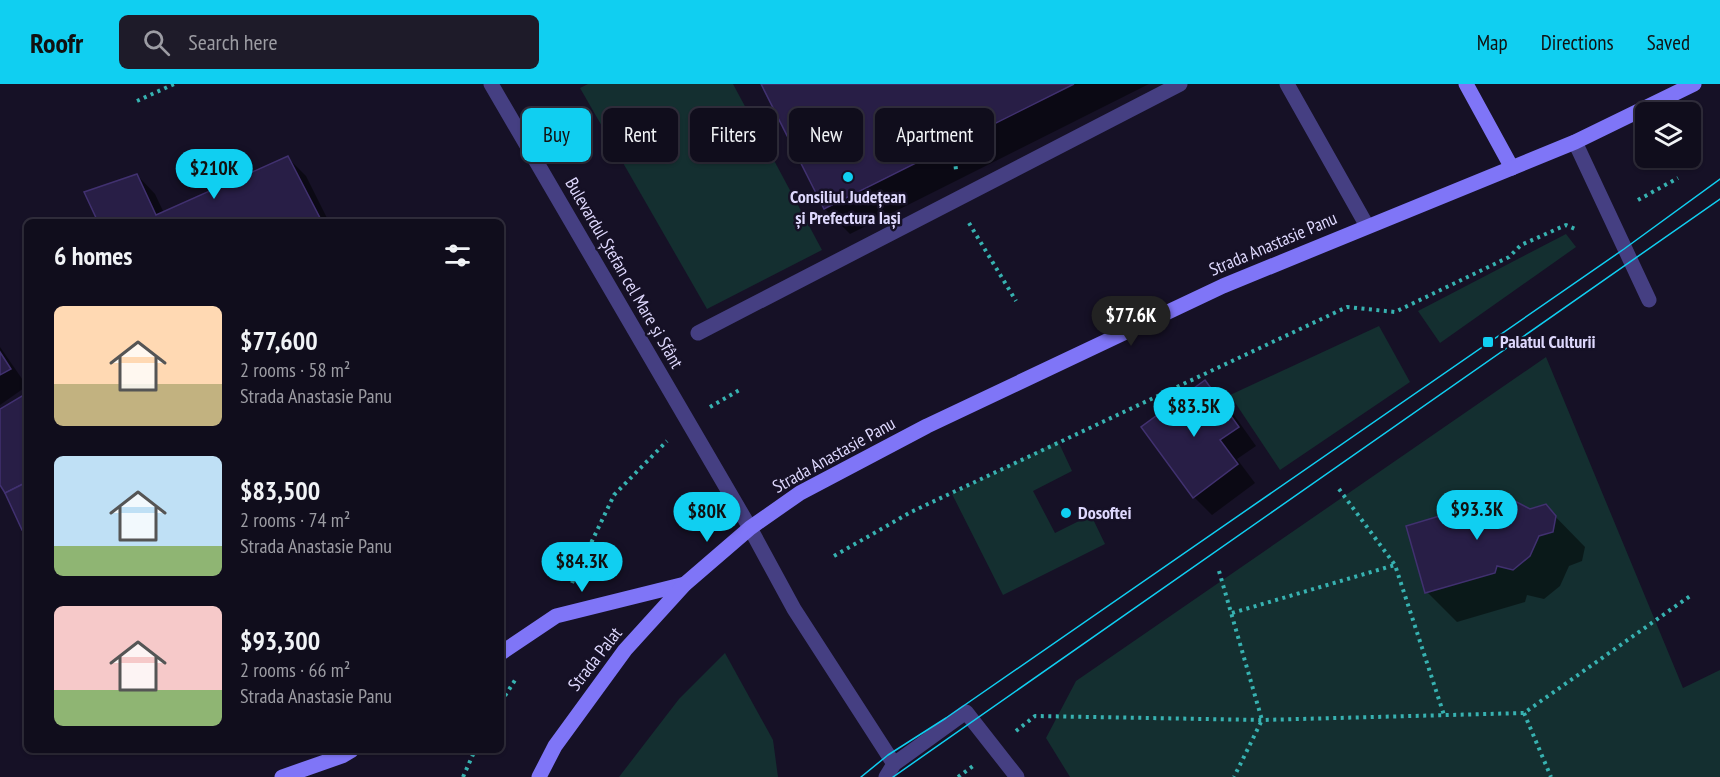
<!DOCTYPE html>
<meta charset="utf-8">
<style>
:root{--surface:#100d1c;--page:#1e1b29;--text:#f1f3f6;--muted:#9c9ca3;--line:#302d3b;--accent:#10cff1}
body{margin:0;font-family:"PT Sans Narrow",sans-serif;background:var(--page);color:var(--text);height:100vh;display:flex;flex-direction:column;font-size:22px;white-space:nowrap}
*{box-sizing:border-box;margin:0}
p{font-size:20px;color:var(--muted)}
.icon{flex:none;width:33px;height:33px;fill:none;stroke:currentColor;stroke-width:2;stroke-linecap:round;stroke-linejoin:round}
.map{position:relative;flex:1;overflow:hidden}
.details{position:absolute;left:24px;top:135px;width:480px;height:534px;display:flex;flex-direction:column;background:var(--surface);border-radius:9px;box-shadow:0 2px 4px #0004,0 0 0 2px var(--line)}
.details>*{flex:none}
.hud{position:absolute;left:522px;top:24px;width:570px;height:54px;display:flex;gap:12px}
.controls{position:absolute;left:1635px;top:18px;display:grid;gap:12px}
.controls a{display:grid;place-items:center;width:66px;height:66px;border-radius:9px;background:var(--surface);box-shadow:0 2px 4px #0004,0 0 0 2px var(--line);font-size:30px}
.price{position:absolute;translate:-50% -51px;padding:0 14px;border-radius:21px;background:var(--accent);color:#111;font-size:20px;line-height:39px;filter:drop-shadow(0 2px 3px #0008)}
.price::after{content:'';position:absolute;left:50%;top:36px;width:18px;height:14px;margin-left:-9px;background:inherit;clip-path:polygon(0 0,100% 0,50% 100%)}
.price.current{background:#222;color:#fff}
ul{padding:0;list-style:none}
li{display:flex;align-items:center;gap:18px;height:150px;padding:0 30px}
li span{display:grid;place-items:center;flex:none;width:168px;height:120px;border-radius:9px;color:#555}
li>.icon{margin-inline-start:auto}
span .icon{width:72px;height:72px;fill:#fffc;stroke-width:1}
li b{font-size:26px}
h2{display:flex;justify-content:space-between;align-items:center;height:72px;padding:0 30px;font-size:26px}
.tag{padding:0 21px;border-radius:9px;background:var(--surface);box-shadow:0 2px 4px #0004,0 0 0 2px var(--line);font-size:21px;line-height:54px}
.tag.current{background:var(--accent);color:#111}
header{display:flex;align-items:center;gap:36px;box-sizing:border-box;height:84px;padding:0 30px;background:var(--accent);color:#111}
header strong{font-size:28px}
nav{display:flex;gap:33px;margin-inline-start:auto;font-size:21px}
.search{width:420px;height:54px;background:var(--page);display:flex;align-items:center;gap:15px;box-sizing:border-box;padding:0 21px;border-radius:9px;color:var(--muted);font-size:22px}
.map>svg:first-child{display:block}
.green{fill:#142f30}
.shadow{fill:#0007}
.building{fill:#281e46;stroke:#413170;stroke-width:1.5}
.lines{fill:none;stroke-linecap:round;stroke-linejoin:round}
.path{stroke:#37b2b1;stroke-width:4;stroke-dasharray:3 4.5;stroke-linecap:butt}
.lane{stroke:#453f82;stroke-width:15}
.street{stroke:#453f82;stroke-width:15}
.secondary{stroke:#7f75f7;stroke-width:15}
.tram{stroke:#10cff1;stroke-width:1.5}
.poi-dot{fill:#10cff1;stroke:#161126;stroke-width:2}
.labels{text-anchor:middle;stroke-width:5;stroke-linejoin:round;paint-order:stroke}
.poi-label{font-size:18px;font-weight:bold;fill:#ded8fd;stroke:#161126;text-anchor:start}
.street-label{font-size:18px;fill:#ded8fd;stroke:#161126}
</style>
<header>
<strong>Roofr</strong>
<div class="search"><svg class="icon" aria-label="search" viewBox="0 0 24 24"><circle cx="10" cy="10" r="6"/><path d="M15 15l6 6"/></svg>Search here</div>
<nav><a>Map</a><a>Directions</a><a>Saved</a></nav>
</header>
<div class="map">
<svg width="1720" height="693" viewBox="0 0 1720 693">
<rect width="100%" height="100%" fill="#161126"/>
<!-- green -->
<g class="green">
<path d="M 588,0 L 733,0 L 822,166 L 707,225 L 580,4 Z"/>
<path d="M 1566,150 L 1576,163 L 1440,259 L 1418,227 Z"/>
<path d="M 1379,242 L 1410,298 L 1280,386 L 1230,311 Z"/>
<path d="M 1546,273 L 1683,604 L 1720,586 L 1720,693 L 1070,693 L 1046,654 L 1076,597 Z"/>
<path d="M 1058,357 L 1072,387 L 1033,407 L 1055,449 L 1091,431 L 1105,460 L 1003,511 L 952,410 Z"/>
<path d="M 725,569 L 773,656 L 778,693 L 619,693 L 679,615 Z"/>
</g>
<!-- shadow -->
<g class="shadow">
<path d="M 762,0 L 1149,0 L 850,150 L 825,125 Z"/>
<path d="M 288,74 L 306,92 L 329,138 L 100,138 L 137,91 L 155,110 L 164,129 Z"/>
<path d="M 0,263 L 27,302 L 0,321 Z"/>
<path d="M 1205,298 L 1224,317 L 1256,362 L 1237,375 L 1255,399 L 1212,431 L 1194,413 Z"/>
<path d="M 1545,422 L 1585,463 L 1582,477 L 1569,482 L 1560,502 L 1544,515 L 1527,511 L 1525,518 L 1457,538 L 1427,508 L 1479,427 L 1530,426 Z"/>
</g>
<!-- building -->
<g class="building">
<path d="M 761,0 L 1074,0 L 824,125 Z"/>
<path d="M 288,72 L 320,134 L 311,138 L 98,138 L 84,108 L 137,90 L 156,131 Z"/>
<path d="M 0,268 L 11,285 L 0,291 Z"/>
<path d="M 1205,296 L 1239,343 L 1220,356 L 1238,380 L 1193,414 L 1141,343 Z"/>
<path d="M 27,309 L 27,398 L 5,409 L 0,401 L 0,325 Z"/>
<path d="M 27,398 L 27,443 L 22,446 L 5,409 Z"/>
<path d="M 1490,411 L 1511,415 L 1530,425 L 1546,420 L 1556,432 L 1553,448 L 1539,452 L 1530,472 L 1513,486 L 1497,482 L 1495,489 L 1425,509 L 1406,442 L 1473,422 L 1479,425 Z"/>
</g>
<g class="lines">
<!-- path -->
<g class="path">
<path d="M 137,17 L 174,0"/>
<path d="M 953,60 L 956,86"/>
<path d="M 1638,116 L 1678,94"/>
<path d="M 969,139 L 1016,217"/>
<path d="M 710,323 L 741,305"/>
<path d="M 1339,405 L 1395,481 L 1444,631"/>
<path d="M 834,472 L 911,428 L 1347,223 L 1395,228 L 1509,173 L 1521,161 L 1566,141 L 1575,145"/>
<path d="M 1219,487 L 1262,636 L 1234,693"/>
<path d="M 572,499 L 614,411 L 667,357"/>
<path d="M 1232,529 L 1395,481"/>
<path d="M 501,618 L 517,593"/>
<path d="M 1524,629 L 1551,693"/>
<path d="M 1016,647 L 1035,632 L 1262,636 L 1524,629 L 1690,512"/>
<path d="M 463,693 L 475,666"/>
<path d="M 958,693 L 973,682"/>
</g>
<!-- lane -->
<g class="lane">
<path d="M 1287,0 L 1367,142"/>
<path d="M 1575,58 L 1649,216"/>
<path d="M 698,249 L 1180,0"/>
<path d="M 750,444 L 794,525 L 894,680"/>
<path d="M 886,693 L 894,680 L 966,628 L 1017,693"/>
</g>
<!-- street -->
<path class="street" d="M 491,0 L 750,444"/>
<!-- secondary -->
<g class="secondary">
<path d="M 1466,0 L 1512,84"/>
<path d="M 501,569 L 556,532 L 685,500"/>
<path d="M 282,693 L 342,672 L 352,666"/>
<path d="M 539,693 L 555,662 L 625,566 L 685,500 L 750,444 L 800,409 L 927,342 L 1223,202 L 1575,58 L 1694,0"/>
</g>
<!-- tram -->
<g class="tram">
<path d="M 861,693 L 888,671 L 946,634 L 1624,165 L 1720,95"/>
<path d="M 893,693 L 1720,115"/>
</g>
</g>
<!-- markers -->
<g class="poi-dot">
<circle cx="848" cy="93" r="6"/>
<rect x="1482" y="252" width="12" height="12" rx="3"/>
<circle cx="1066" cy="429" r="6"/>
</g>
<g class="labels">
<!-- poi labels -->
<g class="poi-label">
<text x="848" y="119" text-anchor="middle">Consiliul Județean<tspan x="848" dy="21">și Prefectura Iași</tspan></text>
<text x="1500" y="264">Palatul Culturii</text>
<text x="1078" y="435">Dosoftei</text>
</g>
<!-- street labels -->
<g class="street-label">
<text transform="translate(1273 160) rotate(-23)" y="6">Strada Anastasie Panu</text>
<text transform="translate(624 189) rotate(60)" y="6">Bulevardul Ștefan cel Mare și Sfânt</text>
<text transform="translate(834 371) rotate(-29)" y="6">Strada Anastasie Panu</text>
<text transform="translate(595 575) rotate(-52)" y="6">Strada Palat</text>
</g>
</g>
</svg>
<div class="controls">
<a><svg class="icon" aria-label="layers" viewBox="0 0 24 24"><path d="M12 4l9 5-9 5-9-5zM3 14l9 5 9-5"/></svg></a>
</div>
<b class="price" style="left:214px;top:116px">$210K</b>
<b class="price current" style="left:1131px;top:263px">$77.6K</b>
<b class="price" style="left:1194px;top:354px">$83.5K</b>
<b class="price" style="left:1477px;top:457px">$93.3K</b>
<b class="price" style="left:707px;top:459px">$80K</b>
<b class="price" style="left:582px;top:509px">$84.3K</b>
<div class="hud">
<a class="tag current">Buy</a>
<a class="tag">Rent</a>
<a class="tag">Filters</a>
<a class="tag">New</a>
<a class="tag">Apartment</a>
</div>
<section class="details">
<h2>6 homes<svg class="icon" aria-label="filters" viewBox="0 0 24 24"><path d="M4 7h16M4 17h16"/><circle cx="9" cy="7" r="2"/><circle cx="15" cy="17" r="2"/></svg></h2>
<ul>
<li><span style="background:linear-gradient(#ffd9b3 65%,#c2b280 0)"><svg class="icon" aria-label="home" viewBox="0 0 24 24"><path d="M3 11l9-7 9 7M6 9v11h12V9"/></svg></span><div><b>$77,600</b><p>2 rooms · 58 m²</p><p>Strada Anastasie Panu</p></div></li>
<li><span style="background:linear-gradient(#bfe0f5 75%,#8fb573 0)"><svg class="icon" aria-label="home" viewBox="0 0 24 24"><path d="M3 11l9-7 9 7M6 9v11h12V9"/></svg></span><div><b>$83,500</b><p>2 rooms · 74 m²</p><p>Strada Anastasie Panu</p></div></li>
<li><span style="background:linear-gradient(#f6c9c9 70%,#8fb573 0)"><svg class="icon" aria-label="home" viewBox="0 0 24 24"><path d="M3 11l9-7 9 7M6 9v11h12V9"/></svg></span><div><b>$93,300</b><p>2 rooms · 66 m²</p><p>Strada Anastasie Panu</p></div></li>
</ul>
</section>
</div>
